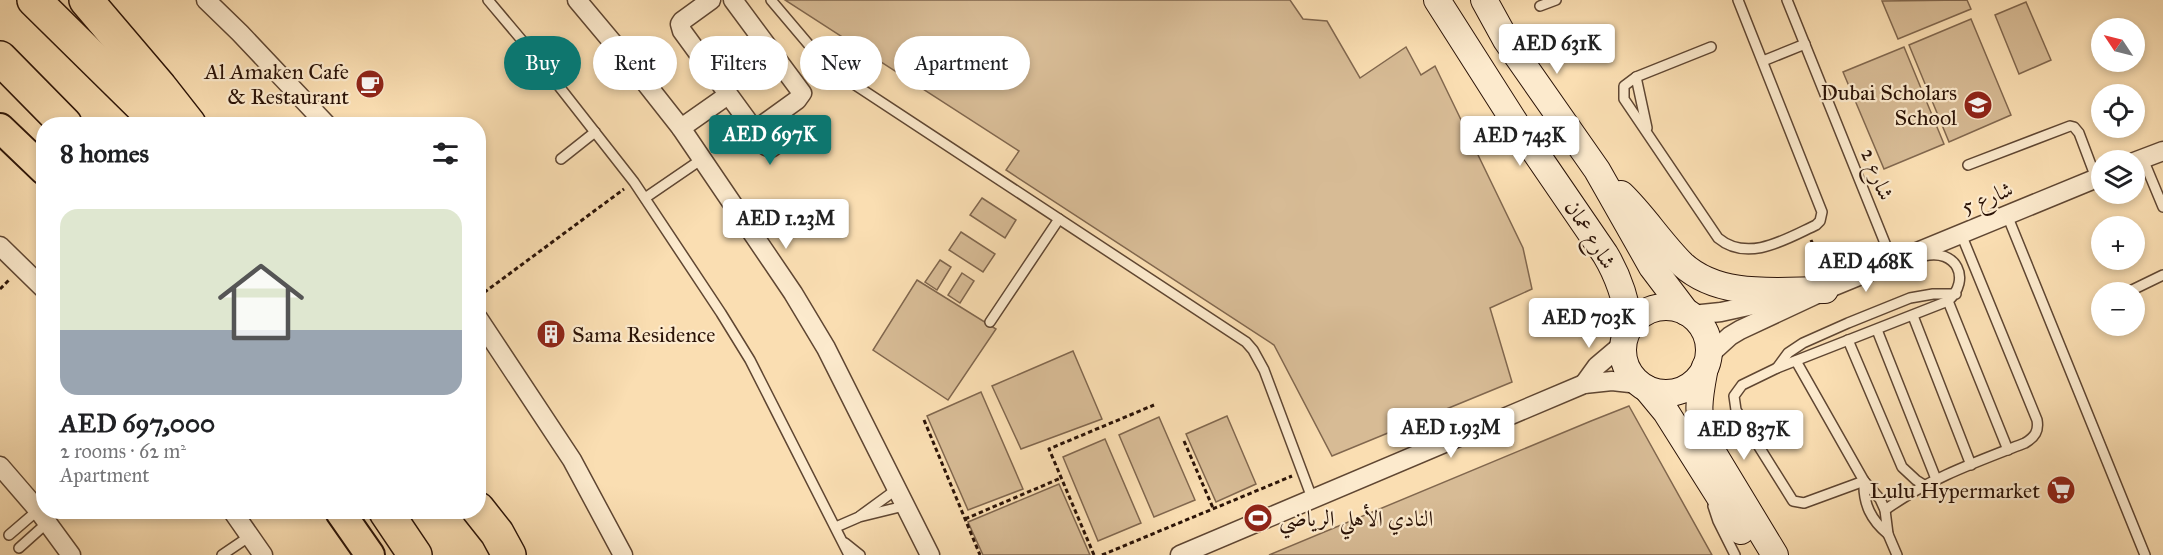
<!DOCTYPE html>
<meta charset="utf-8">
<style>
:root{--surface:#fff;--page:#f6f6f6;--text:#202124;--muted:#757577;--accent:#0f766e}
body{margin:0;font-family:"IM FELL Great Primer",Amiri,serif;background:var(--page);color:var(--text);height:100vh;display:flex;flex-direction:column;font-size:22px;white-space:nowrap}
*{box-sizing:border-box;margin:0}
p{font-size:20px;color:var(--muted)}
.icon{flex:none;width:33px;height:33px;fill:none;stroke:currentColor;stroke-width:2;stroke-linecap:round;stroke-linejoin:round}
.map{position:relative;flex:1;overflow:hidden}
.drawer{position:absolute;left:36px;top:117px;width:450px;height:402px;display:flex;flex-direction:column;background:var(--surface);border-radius:24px;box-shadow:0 3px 9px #0003}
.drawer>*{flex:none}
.banner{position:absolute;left:504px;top:36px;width:570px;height:54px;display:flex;gap:12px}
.needle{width:39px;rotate:305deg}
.controls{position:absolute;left:2091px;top:18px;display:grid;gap:12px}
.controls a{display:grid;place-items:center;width:54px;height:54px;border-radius:50%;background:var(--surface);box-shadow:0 3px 9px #0003;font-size:30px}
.price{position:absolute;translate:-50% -51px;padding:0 14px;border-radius:6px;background:#fff;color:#222;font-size:20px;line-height:39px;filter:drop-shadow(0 2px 3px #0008)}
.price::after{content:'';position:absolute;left:50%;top:36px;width:18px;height:14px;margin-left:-9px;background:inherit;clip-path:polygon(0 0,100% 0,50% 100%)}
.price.active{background:var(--accent);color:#fff}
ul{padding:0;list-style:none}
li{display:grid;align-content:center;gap:12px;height:318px;padding:0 24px}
li span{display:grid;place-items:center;height:186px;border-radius:18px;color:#555}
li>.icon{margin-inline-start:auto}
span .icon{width:108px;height:108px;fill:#fffc;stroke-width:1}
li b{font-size:26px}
h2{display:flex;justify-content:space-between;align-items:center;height:72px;padding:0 24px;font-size:26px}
.pill{padding:0 21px;border-radius:27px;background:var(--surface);box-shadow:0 3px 9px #0003;font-size:21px;line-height:54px}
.pill.active{background:var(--accent);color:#fff}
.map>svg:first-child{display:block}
.green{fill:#d7bb95;stroke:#81674e;stroke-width:1.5}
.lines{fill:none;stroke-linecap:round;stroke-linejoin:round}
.lane-casing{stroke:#5f4632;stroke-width:12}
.street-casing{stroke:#5f4632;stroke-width:21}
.secondary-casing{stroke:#2b1307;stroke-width:28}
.primary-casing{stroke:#2b1307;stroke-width:32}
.highway-casing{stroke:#2b1307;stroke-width:36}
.path{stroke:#2b1307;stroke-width:3;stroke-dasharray:4.5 3;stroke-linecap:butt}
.lane{stroke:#fceacd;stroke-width:9}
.street{stroke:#fceacd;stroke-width:18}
.secondary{stroke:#fceacd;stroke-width:26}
.primary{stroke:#fadeb2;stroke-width:28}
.highway{stroke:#fadeb2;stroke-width:33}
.labels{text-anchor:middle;stroke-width:4.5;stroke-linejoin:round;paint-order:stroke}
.poi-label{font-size:22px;fill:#2b1307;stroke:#fceacd;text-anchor:end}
.street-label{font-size:22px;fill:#2b1307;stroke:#fceacd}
</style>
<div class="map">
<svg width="2163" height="555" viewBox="0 0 2163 555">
<rect width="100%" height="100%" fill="#fadeb2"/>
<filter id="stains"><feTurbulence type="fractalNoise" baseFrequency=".00333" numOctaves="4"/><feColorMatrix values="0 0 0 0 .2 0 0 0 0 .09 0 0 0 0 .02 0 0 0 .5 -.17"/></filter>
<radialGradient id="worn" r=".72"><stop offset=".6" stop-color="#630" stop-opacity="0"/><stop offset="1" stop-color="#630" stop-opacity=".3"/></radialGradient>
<!-- green -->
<g class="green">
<path d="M 785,0 L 1290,0 L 1303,19 L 1327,21 L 1360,78 L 1406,47 L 1421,75 L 1435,66 L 1523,248 L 1532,289 L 1490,308 L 1512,382 L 1332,456 L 1274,345 L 1006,170 L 1019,151 Z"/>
<path d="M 1967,0 L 1971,9 L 1898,39 L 1882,1 Z"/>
<path d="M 2026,2 L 2051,60 L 2019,74 L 1995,15 Z"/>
<path d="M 1971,19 L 2011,115 L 1949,142 L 1909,45 Z"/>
<path d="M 1904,47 L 1944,144 L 1884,169 L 1843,72 Z"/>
<path d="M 982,198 L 1016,220 L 1005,238 L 970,215 Z"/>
<path d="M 961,232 L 995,254 L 983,272 L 949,250 Z"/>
<path d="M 940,260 L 951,267 L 937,290 L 925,282 Z"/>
<path d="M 962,273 L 974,281 L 960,303 L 948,295 Z"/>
<path d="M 917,280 L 996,329 L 948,400 L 873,350 Z"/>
<path d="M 1073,351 L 1102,419 L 1021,449 L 992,386 Z"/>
<path d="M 981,392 L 1023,489 L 968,510 L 927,416 Z"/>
<path d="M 1629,406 L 1712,555 L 1269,555 L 1591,421 Z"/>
<path d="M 1227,416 L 1256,484 L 1216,502 L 1186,434 Z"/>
<path d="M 1159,417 L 1195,500 L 1154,517 L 1119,435 Z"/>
<path d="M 1105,439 L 1141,523 L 1098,541 L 1063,457 Z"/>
<path d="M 1059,484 L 1090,555 L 983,555 L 968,522 Z"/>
</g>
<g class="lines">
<!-- lane casing -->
<g class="lane-casing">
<g id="lane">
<path d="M 488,0 L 536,57 L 634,182 L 721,313 L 750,360 L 849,555"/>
<path d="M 771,0 L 815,52 L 837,73 L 1246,342 L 1253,350 L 1264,370 L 1312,498"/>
<path d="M 1787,0 L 1893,263"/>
<path d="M 1540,6 L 1556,0"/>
<path d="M 1711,47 L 1636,77 L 1624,86 L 1624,99 L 1718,238 C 1748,263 1786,239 1816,225 L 1820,221 L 1822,212 L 1738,0"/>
<path d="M 1763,61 L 1805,44"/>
<path d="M 1636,77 L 1647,128"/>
<path d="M 561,159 L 595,132"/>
<path d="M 2143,159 L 2163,207"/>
<path d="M 1968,165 L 2070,126 L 2074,127 L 2079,133 L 2096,178"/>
<path d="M 645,198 L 702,159"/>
<path d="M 2007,215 L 2145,555"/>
<path d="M 2128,292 L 2163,275"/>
<path d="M 1948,301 L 2008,450"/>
<path d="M 1913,316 L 1971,465"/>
<path d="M 990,322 L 1059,219"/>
<path d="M 1877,330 L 1936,479"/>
<path d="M 1848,340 L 1902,467 L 1916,480 L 1924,485"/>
<path d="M 1796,361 L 1864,481 L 1880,499 L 1885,510 L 1888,534 L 1897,555"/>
<path d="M 1777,368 L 1788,353 L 1803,343 L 1848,323 L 1910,298 L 1933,294 L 1956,294"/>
<path d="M 1864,481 L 1804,503 L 1793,501 L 1736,410 L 1734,396 L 1742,385 L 1777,368 L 1948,301 C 1972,279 1956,248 1924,256"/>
<path d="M 1864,481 C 1863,504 1871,520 1888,534"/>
<path d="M 1713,506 L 1718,521 L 1735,555"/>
<path d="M 1885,510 C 1928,479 1976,462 2025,443 C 2035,437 2039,431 2037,420 L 1961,234"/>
<path d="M 860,516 L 897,489"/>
<path d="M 836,527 L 859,517 L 904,506"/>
<path d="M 9,535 L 38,510"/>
<path d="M 845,543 L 860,555"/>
<path d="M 19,548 L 48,522"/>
<path d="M 222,555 L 250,536"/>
</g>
</g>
<!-- street casing -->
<g class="street-casing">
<g id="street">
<path d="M 206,0 L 240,33 L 326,124"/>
<path d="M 577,0 L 629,62 L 681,128 L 793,293 L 826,348 L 930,555"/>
<path d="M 711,0 L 682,21 L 680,24 L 682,31 L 766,146 L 771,148 L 795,131"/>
<path d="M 733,0 L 802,93 L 797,100 L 754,131"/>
<path d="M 681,128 L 728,95"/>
<path d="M 2134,162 L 2163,151"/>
<path d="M 0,246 L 44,289"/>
<path d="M 1692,315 L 1721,312 L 1785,298"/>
<path d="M 478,318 L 572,460 L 623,555"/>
<path d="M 1708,356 L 1730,336 L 1740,330 L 1832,287 L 2102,176"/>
<path d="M 1584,384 L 1597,366 L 1623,344"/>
<path d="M 0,466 L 38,510 L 71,555"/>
<path d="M 233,512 L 263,555"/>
<path d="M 1180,555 L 1584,384 L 1612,381 L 1639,384"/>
</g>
</g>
<!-- secondary casing -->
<g class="secondary-casing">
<g id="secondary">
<path d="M 1437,0 L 1516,124 L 1605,254 C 1619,277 1626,299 1630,326"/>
<path d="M 1484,0 L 1506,40 L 1597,170 L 1652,267 L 1686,312"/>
<path d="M 1621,194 C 1643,215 1660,242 1682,264 C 1720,299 1778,290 1825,290"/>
<circle cx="1666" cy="350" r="43"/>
<path d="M 1705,367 C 1700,394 1695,415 1706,441 L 1775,555"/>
<path d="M 1647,389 L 1666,412 L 1741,531"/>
</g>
</g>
<!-- primary casing -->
<g class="primary-casing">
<g id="primary">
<path d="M 0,128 L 44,170"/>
<path d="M 340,512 L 370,555"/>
</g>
</g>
<!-- highway casing -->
<g class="highway-casing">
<g id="highway">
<path d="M 34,0 L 160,124"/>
<path d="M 86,0 L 160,87 L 189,124"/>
<path d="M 0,58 L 65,124"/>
<path d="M 478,509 L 497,533 L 509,555"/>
<path d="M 386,512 L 415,555"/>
</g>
</g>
<!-- path -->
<g class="path">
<path d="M 1811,240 L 1824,269"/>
<path d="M 0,289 L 10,279"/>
<path d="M 478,297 L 624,189"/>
<path d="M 924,420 L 980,555"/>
<path d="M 1184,441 L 1213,508"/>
<path d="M 965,519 L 1061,478"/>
<path d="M 1094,555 L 1049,449 L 1154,405"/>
<path d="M 1102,555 L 1292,476"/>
</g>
<!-- lane -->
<use href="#lane" class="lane"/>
<!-- street -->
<use href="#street" class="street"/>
<!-- secondary -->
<use href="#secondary" class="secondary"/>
<!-- primary -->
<use href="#primary" class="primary"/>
<!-- highway -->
<use href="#highway" class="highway"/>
</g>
<!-- icons -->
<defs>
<g id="cafe-disc" transform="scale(1.5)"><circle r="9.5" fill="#8f2418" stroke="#fceacd"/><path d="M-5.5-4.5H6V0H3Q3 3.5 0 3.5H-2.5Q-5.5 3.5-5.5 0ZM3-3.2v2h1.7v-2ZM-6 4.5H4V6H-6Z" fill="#fff"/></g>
<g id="school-disc" transform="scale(1.5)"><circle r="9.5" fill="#8f2418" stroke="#fceacd"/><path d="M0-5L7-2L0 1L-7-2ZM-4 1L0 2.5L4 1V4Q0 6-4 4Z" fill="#fff"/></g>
<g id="building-disc" transform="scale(1.5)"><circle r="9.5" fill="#8f2418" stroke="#fceacd"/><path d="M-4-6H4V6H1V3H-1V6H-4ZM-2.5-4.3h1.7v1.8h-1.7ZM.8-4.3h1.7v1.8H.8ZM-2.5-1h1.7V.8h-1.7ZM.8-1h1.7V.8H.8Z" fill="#fff"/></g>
<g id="supermarket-disc" transform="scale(1.5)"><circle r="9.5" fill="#8f2418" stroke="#fceacd"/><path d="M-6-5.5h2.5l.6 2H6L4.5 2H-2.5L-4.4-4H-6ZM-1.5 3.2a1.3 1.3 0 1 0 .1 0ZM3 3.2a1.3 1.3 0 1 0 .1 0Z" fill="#fff"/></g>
<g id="stadium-disc" transform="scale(1.5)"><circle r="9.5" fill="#8f2418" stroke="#fceacd"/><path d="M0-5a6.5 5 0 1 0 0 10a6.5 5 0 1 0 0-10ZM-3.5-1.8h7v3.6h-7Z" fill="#fff"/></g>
</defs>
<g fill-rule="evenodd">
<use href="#cafe-disc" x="370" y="84"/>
<use href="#school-disc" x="1978" y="105"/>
<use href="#building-disc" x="551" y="334"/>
<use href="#supermarket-disc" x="2061" y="490"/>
<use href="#stadium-disc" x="1258" y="518"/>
</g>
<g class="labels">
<!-- poi labels -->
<g class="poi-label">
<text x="349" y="79">Al Amaken Cafe<tspan x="349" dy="25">&amp; Restaurant</tspan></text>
<text x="1957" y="100">Dubai Scholars<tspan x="1957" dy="25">School</tspan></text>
<text x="572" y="342" text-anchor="start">Sama Residence</text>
<text x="2040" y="498">Lulu Hypermarket</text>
<text x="1279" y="526" text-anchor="start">النادي الأهلي الرياضي</text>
</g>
<!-- street labels -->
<g class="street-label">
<text transform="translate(1878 174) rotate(68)" y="8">شارع 2</text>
<text transform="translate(1987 197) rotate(-22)" y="8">شارع 5</text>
<text transform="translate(1591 234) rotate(58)" y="8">شارع عمان</text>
</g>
</g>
<rect width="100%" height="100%" filter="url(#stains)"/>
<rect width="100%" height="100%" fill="url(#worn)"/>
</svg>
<div class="controls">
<a><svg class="needle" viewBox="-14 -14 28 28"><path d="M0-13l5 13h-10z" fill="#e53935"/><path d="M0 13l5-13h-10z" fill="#757577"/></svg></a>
<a><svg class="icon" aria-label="locate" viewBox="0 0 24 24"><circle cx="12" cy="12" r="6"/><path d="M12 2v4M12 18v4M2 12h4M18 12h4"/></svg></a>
<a><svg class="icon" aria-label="layers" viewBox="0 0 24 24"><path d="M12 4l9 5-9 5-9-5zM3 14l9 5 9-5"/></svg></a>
<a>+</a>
<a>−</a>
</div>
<b class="price" style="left:1557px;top:75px">AED 631K</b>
<b class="price active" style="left:770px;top:166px">AED 697K</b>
<b class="price" style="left:1520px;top:167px">AED 743K</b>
<b class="price" style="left:786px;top:250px">AED 1.23M</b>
<b class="price" style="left:1866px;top:293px">AED 468K</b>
<b class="price" style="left:1589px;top:349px">AED 703K</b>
<b class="price" style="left:1451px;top:459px">AED 1.93M</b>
<b class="price" style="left:1744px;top:461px">AED 837K</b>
<div class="banner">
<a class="pill active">Buy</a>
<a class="pill">Rent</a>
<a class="pill">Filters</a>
<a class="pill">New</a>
<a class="pill">Apartment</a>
</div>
<section class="drawer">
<h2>8 homes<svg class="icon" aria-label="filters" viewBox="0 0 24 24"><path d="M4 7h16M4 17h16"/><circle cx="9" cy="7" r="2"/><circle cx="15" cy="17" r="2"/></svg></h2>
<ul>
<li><span style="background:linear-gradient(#dfe7d0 65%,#9aa5b1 0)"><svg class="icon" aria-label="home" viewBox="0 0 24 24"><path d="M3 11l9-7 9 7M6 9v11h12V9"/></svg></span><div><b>AED 697,000</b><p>2 rooms · 62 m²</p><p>Apartment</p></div></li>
</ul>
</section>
</div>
